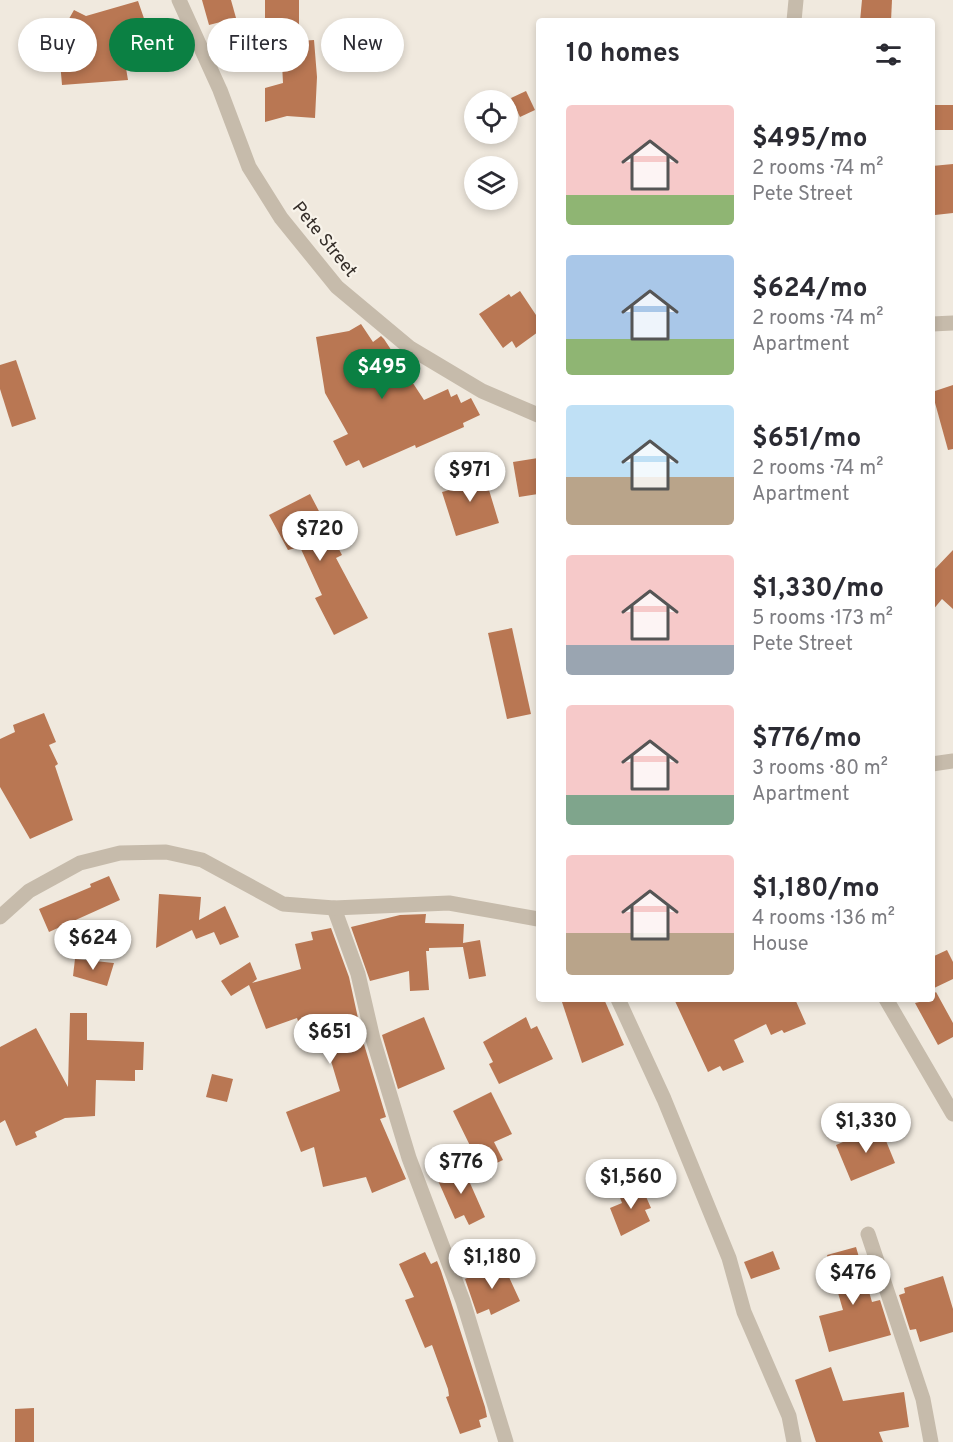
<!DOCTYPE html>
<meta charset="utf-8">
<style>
:root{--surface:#fff;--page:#f2f2f3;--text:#2b2b33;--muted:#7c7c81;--accent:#0b8043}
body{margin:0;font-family:Overpass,sans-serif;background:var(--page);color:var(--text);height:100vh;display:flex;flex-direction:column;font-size:22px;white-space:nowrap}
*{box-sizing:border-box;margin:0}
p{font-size:20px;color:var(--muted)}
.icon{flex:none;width:33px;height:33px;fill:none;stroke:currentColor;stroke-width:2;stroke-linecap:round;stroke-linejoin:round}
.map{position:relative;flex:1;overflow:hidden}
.panel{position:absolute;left:536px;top:18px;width:399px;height:984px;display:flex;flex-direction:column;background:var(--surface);border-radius:6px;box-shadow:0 3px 9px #0003}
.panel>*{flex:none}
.hud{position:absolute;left:18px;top:18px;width:428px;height:54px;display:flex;gap:12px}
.tools{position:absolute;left:464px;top:90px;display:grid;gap:12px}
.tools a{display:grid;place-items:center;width:54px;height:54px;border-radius:50%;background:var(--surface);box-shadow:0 3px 9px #0003;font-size:30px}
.price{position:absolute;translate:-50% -51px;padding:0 14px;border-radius:21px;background:#fff;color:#222;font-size:20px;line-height:39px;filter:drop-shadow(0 2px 3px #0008)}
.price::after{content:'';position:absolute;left:50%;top:36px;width:18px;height:14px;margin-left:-9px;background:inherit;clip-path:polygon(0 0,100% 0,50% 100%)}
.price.on{background:var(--accent);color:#fff}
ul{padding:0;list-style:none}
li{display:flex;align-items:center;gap:18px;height:150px;padding:0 30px}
li span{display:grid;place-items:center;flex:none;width:168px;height:120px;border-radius:6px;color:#555}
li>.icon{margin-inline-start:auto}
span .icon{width:72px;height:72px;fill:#fffc;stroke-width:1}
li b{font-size:26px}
h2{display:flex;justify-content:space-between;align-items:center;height:72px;padding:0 30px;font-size:26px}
.tag{padding:0 21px;border-radius:27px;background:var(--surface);box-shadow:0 3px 9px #0003;font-size:21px;line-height:54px}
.tag.on{background:var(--accent);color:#fff}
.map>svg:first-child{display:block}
.building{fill:#b97753}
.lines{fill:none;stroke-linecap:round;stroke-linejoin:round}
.minor{stroke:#c6bbab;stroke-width:15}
.labels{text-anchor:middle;stroke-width:4.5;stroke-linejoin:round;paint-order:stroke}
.street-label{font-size:18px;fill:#352e29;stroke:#f8f3ea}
</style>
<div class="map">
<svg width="953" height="1442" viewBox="0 0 953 1442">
<rect width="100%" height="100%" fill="#f0e9de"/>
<!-- building -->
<g class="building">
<path d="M 202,0 L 231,0 L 236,18 L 209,25 Z"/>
<path d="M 265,0 L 299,0 L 299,41 L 314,40 L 317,77 L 315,118 L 287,116 L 265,122 L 265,88 L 283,83 L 280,25 L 265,25 Z"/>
<path d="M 862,0 L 892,0 L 891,21 L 860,21 Z"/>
<path d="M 138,1 L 148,30 L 121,39 L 128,80 L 62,85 L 58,38 L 74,10 L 86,16 Z"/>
<path d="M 526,91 L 535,110 L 520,117 L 511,98 Z"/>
<rect x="932" y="105" width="21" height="25"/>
<path d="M 953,164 L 953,213 L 935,215 L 932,166 Z"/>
<path d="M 520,291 L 538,318 L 538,332 L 516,348 L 512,341 L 503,348 L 479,314 L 509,294 L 511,297 Z"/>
<path d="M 361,324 L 373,342 L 381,336 L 384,339 L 424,400 L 448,389 L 451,397 L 457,394 L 461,403 L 471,398 L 480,415 L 463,423 L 464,427 L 416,448 L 415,445 L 363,468 L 359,460 L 346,466 L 333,441 L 348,434 L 325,393 L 316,337 L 349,331 Z"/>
<path d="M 16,360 L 36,419 L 12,427 L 0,389 L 0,365 Z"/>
<path d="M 953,385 L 953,449 L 948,450 L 932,392 Z"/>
<path d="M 538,458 L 538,494 L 519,497 L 513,462 Z"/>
<path d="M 482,467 L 499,523 L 456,536 L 442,492 L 457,488 L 453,476 Z"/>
<path d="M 310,494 L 342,555 L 336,558 L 368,618 L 334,635 L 315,598 L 322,595 L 300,547 L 288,550 L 269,515 Z"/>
<path d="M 953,550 L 953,609 L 942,599 L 932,611 L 932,572 Z"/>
<path d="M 512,628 L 531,714 L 507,719 L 488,633 Z"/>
<path d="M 44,713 L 56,742 L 49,745 L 58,764 L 55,766 L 73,820 L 30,839 L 0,787 L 0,739 L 15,732 L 13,725 Z"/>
<path d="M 109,876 L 120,900 L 49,932 L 39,909 L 91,887 L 90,884 Z"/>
<path d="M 159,894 L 201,897 L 199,920 L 225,906 L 239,937 L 220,945 L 214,932 L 196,939 L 192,930 L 156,948 Z"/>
<path d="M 426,914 L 425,923 L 464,924 L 463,943 L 480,940 L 486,976 L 469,979 L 463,947 L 429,948 L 429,951 L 426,951 L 429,990 L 410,991 L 409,971 L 370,981 L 351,927 L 400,915 Z"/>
<path d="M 331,928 L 349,977 L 363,1041 L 386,1117 L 380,1119 L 406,1179 L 372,1193 L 366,1177 L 323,1187 L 314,1147 L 301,1152 L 286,1112 L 340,1091 L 317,1014 L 298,1021 L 297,1018 L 266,1029 L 249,985 L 231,996 L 221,981 L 250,962 L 257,979 L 252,983 L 301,969 L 295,944 L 313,940 L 311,932 Z"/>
<path d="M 947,950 L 953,962 L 953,979 L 932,989 L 932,957 Z"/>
<path d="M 75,959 L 114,963 L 107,986 L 73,976 Z"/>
<path d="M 936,992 L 953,1023 L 953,1037 L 938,1045 L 915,1003 L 932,999 L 932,995 Z"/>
<path d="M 561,999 L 604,999 L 624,1045 L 582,1063 Z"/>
<path d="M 674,999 L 795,999 L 806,1024 L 784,1033 L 782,1030 L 771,1035 L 766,1024 L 734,1040 L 744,1062 L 723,1071 L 720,1066 L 708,1072 Z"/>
<path d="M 70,1013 L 87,1013 L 87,1040 L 144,1042 L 143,1070 L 135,1070 L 135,1081 L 96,1080 L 95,1116 L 65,1118 L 35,1132 L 37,1137 L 16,1146 L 5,1120 L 0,1123 L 0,1047 L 36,1028 L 68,1087 Z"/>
<path d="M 424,1017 L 445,1069 L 398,1089 L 382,1035 Z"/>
<path d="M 526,1017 L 531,1029 L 537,1026 L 553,1059 L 499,1084 L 489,1064 L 493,1062 L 483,1042 Z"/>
<path d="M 212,1074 L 233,1079 L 227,1102 L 206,1097 Z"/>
<path d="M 491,1092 L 512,1134 L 494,1142 L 503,1160 L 482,1170 L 453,1111 Z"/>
<path d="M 880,1126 L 895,1163 L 851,1181 L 836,1145 Z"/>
<path d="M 462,1165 L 485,1217 L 469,1225 L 464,1215 L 455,1219 L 436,1176 Z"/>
<path d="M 640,1183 L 651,1208 L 645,1210 L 650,1221 L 621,1236 L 610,1208 L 622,1203 L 618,1192 Z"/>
<path d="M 856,1247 L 872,1302 L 880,1300 L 891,1335 L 829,1352 L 819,1316 L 843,1310 L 827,1255 Z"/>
<path d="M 773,1251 L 780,1269 L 751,1279 L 744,1262 Z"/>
<path d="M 425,1252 L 431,1264 L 437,1261 L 441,1271 L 485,1407 L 487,1417 L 479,1420 L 481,1427 L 460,1434 L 446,1397 L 449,1396 L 448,1389 L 432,1345 L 425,1348 L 405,1300 L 414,1297 L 399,1264 Z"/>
<path d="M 502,1262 L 520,1301 L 491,1315 L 489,1309 L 477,1314 L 465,1279 Z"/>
<path d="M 943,1276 L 953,1309 L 953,1332 L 920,1342 L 916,1329 L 910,1330 L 899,1295 L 905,1293 L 904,1288 Z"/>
<path d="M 831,1367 L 843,1401 L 904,1392 L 909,1427 L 879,1432 L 883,1442 L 816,1442 L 795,1380 Z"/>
<path d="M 34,1408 L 34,1442 L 15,1442 L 15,1409 Z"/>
</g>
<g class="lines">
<!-- minor -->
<g class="minor">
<path d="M 179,0 L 220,90 L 249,167 L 281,218 L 337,287 L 410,348 L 482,391 L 538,415"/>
<path d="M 794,21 L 796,0"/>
<path d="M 932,324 L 953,323"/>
<path d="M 932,764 L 953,761"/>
<path d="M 334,908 L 358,974 L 373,1039 L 409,1158 L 463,1301 L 506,1442"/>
<path d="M 0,917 L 29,891 L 80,863 L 120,853 L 166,852 L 202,860 L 283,904 L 334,908 L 449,903 L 538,919"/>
<path d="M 618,999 L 664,1099 L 729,1258 L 744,1312 L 789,1416 L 794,1442"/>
<path d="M 886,999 L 953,1114"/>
<path d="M 868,1234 L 923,1399 L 931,1442"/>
</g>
</g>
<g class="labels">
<!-- street labels -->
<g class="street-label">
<text transform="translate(325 239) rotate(51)" y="6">Pete Street</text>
</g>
</g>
</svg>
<div class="tools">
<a><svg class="icon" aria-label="locate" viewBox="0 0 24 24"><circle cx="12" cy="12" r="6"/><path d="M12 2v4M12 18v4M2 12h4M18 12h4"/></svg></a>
<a><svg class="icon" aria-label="layers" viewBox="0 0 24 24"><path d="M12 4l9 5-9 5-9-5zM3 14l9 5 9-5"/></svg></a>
</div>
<b class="price on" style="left:382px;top:400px">$495</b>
<b class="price" style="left:470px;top:503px">$971</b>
<b class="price" style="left:320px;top:562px">$720</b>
<b class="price" style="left:93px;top:971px">$624</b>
<b class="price" style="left:330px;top:1065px">$651</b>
<b class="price" style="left:866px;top:1154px">$1,330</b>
<b class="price" style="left:461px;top:1195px">$776</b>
<b class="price" style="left:631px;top:1210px">$1,560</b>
<b class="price" style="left:492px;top:1290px">$1,180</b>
<b class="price" style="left:853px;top:1306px">$476</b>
<div class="hud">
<a class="tag">Buy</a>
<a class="tag on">Rent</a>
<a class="tag">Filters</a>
<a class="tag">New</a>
</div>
<section class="panel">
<h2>10 homes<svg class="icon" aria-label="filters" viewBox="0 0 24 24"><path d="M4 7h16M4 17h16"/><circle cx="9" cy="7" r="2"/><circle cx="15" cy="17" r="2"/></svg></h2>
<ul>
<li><span style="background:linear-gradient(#f6c9c9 75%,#8fb573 0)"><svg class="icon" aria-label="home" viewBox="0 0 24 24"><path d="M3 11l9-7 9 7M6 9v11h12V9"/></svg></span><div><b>$495/mo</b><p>2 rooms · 74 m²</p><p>Pete Street</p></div></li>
<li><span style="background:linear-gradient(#a9c7e8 70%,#8fb573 0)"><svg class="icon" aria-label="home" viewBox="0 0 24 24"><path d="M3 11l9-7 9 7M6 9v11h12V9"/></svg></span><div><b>$624/mo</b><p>2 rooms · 74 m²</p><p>Apartment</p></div></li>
<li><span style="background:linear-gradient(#bfe0f5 60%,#b9a48a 0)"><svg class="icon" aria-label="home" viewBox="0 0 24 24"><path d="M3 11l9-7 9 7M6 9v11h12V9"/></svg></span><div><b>$651/mo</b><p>2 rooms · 74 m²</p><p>Apartment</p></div></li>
<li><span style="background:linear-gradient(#f6c9c9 75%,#9aa5b1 0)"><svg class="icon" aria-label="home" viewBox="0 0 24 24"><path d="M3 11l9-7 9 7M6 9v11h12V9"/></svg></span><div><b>$1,330/mo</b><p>5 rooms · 173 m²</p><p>Pete Street</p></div></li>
<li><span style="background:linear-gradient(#f6c9c9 75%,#7fa58c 0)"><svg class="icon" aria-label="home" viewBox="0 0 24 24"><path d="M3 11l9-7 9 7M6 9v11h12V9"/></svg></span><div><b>$776/mo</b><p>3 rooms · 80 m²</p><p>Apartment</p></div></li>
<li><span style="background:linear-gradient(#f6c9c9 65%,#b9a48a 0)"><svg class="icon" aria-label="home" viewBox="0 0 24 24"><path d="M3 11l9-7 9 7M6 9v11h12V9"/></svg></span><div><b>$1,180/mo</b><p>4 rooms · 136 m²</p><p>House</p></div></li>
</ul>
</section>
</div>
